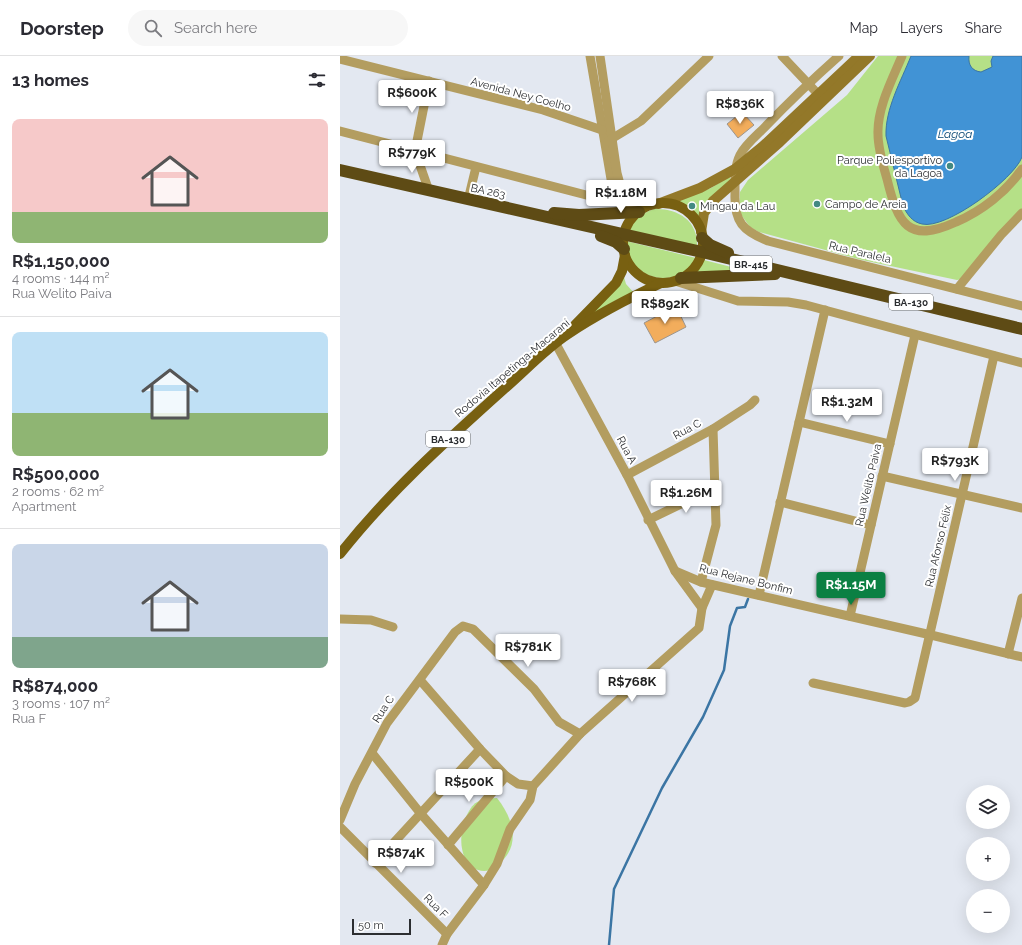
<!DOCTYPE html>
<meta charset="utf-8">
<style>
:root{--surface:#fff;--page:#f7f7f7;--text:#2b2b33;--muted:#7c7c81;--line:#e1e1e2;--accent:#0b8043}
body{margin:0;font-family:Raleway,sans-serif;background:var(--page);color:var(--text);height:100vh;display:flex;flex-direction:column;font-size:15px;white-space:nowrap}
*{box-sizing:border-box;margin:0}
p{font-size:13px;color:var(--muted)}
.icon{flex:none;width:22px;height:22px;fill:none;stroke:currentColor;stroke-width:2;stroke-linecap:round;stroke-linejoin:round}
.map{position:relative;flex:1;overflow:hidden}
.panel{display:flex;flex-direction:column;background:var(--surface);width:340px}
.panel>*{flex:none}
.tools{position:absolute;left:626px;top:729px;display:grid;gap:8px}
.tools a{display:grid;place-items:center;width:44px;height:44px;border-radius:50%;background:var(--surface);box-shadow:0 4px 16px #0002;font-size:20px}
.scale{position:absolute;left:12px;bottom:10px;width:59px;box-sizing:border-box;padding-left:4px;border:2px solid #2c2e31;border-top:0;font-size:11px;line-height:14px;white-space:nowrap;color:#2c2e31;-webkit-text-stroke:3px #fff;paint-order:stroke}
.price{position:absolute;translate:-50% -34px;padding:0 9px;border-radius:4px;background:#fff;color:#222;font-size:13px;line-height:26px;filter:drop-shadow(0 1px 2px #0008)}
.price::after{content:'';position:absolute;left:50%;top:24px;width:12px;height:9px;margin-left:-6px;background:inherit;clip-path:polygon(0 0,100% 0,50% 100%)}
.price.selected{background:var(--accent);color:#fff}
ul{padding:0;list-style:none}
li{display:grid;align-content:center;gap:8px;height:212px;padding:0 12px}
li+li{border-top:1px solid var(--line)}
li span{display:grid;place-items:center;height:124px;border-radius:8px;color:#555}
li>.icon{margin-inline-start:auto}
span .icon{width:72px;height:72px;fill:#fffc;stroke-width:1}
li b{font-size:17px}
h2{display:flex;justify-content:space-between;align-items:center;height:48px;padding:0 12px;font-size:17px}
header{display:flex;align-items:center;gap:24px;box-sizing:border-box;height:56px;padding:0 20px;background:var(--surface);border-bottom:1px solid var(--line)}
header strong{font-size:19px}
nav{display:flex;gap:22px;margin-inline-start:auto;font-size:14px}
.search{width:280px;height:36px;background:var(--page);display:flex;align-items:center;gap:10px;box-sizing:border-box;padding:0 14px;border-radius:22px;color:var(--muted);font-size:15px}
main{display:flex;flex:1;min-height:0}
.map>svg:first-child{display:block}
.green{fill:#b5e087}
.water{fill:#4193d5;stroke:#3b75a4}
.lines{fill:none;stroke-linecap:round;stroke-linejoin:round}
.stream{stroke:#3b75a4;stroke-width:2.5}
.building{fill:#f2ad5c;stroke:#9c958e}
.street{stroke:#b39d60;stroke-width:9}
.secondary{stroke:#937829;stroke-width:10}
.primary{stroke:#786011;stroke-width:10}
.highway{stroke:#5e4b15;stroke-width:12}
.poi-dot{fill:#438982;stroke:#fff;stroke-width:1.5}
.labels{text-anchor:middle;stroke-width:4;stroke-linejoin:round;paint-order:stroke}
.shield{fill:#fff;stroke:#6b6d6f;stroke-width:1}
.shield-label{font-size:10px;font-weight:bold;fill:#2c2e31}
.street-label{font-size:11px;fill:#2c2e31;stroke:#fff}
.poi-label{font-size:11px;fill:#2c2e31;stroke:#fff;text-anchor:start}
.water-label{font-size:12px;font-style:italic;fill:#094773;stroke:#fff}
</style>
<header>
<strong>Doorstep</strong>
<div class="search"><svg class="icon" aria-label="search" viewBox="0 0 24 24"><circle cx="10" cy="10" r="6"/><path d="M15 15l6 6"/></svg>Search here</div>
<nav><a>Map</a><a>Layers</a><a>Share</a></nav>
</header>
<main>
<section class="panel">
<h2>13 homes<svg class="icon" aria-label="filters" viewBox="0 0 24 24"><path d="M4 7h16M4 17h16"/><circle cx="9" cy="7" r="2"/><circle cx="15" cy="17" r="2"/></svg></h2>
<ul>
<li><span style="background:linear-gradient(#f6c9c9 75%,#8fb573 0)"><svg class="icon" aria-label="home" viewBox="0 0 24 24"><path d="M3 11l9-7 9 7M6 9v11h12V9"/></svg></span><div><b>R$1,150,000</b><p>4 rooms · 144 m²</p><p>Rua Welito Paiva</p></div></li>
<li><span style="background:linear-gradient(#bfe0f5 65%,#8fb573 0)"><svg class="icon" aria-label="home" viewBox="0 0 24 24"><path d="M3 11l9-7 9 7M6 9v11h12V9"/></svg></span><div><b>R$500,000</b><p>2 rooms · 62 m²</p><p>Apartment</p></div></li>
<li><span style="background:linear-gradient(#c9d6e8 75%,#7fa58c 0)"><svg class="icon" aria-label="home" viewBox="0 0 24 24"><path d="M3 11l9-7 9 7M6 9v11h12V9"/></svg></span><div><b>R$874,000</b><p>3 rooms · 107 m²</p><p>Rua F</p></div></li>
</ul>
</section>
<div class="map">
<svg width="682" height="889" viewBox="0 0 682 889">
<rect width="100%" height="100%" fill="#e3e8f1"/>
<!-- green -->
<g class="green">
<path d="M 538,0 L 682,0 L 682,153 L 627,222 L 617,224 L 522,204 L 419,176 L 410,171 L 399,156 L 400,136 L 408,124 L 507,39 Z"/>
<path d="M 389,121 L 392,124 L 360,168 L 344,151 L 333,147 L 371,132 Z"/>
<path d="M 314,153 C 337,152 358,164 357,190 L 289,175 C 293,163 303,157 314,153 Z"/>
<path d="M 286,185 L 356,202 C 344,228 305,229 290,203 C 287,198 287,191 286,185 Z"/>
<path d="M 364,204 L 403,214 L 353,217 Z"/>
<path d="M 284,221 L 286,228 L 294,237 L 278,243 L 252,258 Z"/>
<path d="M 157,742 C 172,761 181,786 162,805 C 157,810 152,815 144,815 C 119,814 118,780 125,763 C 133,745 138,743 157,742 Z"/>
</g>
<!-- water -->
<path class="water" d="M 571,0 L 629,0 C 628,9 632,15 641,16 L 652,11 L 651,5 L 653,0 L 682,0 C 682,25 682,51 682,76 C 682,83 682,94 682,101 C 674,123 606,174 582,168 C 572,166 567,158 563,150 L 546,80 C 545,53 561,25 571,0 Z"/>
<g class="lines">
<!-- stream -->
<path class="stream" d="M 269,889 L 274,833 L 322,732 L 363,661 L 384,614 L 390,570 L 397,552 L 405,551 L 408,543"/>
</g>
<!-- building -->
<g class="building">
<path d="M 402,56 L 414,69 L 398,82 L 387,68 Z"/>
<path d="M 336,250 L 346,271 L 315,287 L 304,267 Z"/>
</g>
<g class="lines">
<!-- street -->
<g class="street">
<path d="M 250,0 L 271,123 C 277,139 284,148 300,155"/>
<path d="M 260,0 L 277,117 L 281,132 L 287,141"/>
<path d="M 442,0 L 478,38"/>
<path d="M 499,0 C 473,23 448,47 424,72 C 416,80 405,89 400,99 C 394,111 395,125 395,138 C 394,166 403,175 428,185 L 682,250"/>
<path d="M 562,0 C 552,24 537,52 538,78 C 538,93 543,109 547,123 C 558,168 568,188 616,166 C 642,155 666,136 682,113"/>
<path d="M 0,3 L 203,54 L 262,74"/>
<path d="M 0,75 L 250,140 L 270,141 L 284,138"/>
<path d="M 268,85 L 301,65 L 369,0"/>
<path d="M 89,135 L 75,95 L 89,25"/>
<path d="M 128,144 L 136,111"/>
<path d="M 335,225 L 398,245 L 448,246 L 466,249 L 682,307"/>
<path d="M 617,233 L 661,179 L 682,157"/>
<path d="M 216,288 L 287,419 L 335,515 L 362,552"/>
<path d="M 459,366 L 550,388"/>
<path d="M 287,419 L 373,373 L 410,349 L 415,344"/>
<path d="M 542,420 L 682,452"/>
<path d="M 440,446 L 531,469"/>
<path d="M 308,464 L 374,432"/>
<path d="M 335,515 L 361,526 L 591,579 L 682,601"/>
<path d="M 361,526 L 376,469 L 373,373"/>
<path d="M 419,539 L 485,254"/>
<path d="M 510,560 L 575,279"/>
<path d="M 0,563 L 31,564 L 53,571"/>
<path d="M 668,598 L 682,542"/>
<path d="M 80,624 L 140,693 L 166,720 L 178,728 L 193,730"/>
<path d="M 473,627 L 565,647 L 569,646 L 575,642 L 654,300"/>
<path d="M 32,697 L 81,758 L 144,829"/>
<path d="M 0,764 L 15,728 L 47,667 L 115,576 L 123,570 L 133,573 L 194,633 L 219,666 L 240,678"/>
<path d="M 0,771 L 107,878"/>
<path d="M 108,789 L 166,720"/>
<path d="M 35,807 L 140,693"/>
<path d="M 102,889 L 107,878 L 144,829 L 157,808 L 170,773 L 190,744 L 193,730 L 240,678 L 359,572 L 362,552 L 372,529"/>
</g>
<!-- secondary -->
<g class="secondary">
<path d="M 318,148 L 360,132 L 395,113 L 422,91 L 519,0"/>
<path d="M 361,176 L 364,157 L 373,145 L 440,86 L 530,0"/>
</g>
<!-- primary -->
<g class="primary">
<circle cx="323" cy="187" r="40"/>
<path d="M 235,269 L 276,227 L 282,215 L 285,199"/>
<path d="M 0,498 C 48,437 106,385 164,333 C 185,315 205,293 228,278 C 258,258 289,242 321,227"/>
</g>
<!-- highway -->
<g class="highway">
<path d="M 0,114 L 362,196 L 682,273"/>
<path d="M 214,157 L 239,159 L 299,156"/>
<path d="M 261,180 L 276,186 L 284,193"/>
<path d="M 362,182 L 370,189 L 388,197"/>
<path d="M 341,222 L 435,218"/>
</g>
</g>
<!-- markers -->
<g class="poi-dot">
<circle cx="610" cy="110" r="4"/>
<circle cx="477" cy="148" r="4"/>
<circle cx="352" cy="150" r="4"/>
</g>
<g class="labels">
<!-- shield labels -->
<g class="shield">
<rect x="390" y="200" width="42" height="16" rx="3"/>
<rect x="549" y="238" width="44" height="16" rx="3"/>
<rect x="86" y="375" width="44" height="16" rx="3"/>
</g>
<g class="shield-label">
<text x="411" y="212">BR-415</text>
<text x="571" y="250">BA-130</text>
<text x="108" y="387">BA-130</text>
</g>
<!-- street labels -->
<g class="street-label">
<text transform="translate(181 38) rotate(15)" y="4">Avenida Ney Coelho</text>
<text transform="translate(148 135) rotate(12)" y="4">BA 263</text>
<text transform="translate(520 196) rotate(13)" y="4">Rua Paralela</text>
<text transform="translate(172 312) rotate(-40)" y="4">Rodovia Itapetinga-Macaraní</text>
<text transform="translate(347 373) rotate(-29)" y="4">Rua C</text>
<text transform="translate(287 394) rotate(62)" y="4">Rua A</text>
<text transform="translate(528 429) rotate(-77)" y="4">Rua Welito Paiva</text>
<text transform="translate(598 490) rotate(-77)" y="4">Rua Afonso Félix</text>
<text transform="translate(406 523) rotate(14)" y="4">Rua Rejane Bonfim</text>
<text transform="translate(43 653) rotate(-57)" y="4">Rua C</text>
<text transform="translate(96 850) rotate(45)" y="4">Rua F</text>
</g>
<!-- poi labels -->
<g class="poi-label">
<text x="602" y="108" text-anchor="end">Parque Poliesportivo<tspan x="602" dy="13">da Lagoa</tspan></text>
<text x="485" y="152">Campo de Areia</text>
<text x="360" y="154">Mingau da Lau</text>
</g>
<!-- water labels -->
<g class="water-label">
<text x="615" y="82">Lagoa</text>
</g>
</g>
</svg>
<div class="tools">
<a><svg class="icon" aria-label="layers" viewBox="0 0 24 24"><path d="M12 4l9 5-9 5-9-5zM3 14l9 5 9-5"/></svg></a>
<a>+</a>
<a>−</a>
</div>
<div class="scale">50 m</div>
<b class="price" style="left:72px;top:58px">R$600K</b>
<b class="price" style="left:400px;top:69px">R$836K</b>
<b class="price" style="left:72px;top:118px">R$779K</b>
<b class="price" style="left:281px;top:158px">R$1.18M</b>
<b class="price" style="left:325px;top:269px">R$892K</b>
<b class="price" style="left:507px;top:367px">R$1.32M</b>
<b class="price" style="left:615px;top:426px">R$793K</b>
<b class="price" style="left:346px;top:458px">R$1.26M</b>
<b class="price selected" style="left:511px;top:550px">R$1.15M</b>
<b class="price" style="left:188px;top:612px">R$781K</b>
<b class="price" style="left:292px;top:647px">R$768K</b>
<b class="price" style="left:129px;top:747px">R$500K</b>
<b class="price" style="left:61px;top:818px">R$874K</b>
</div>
</main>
